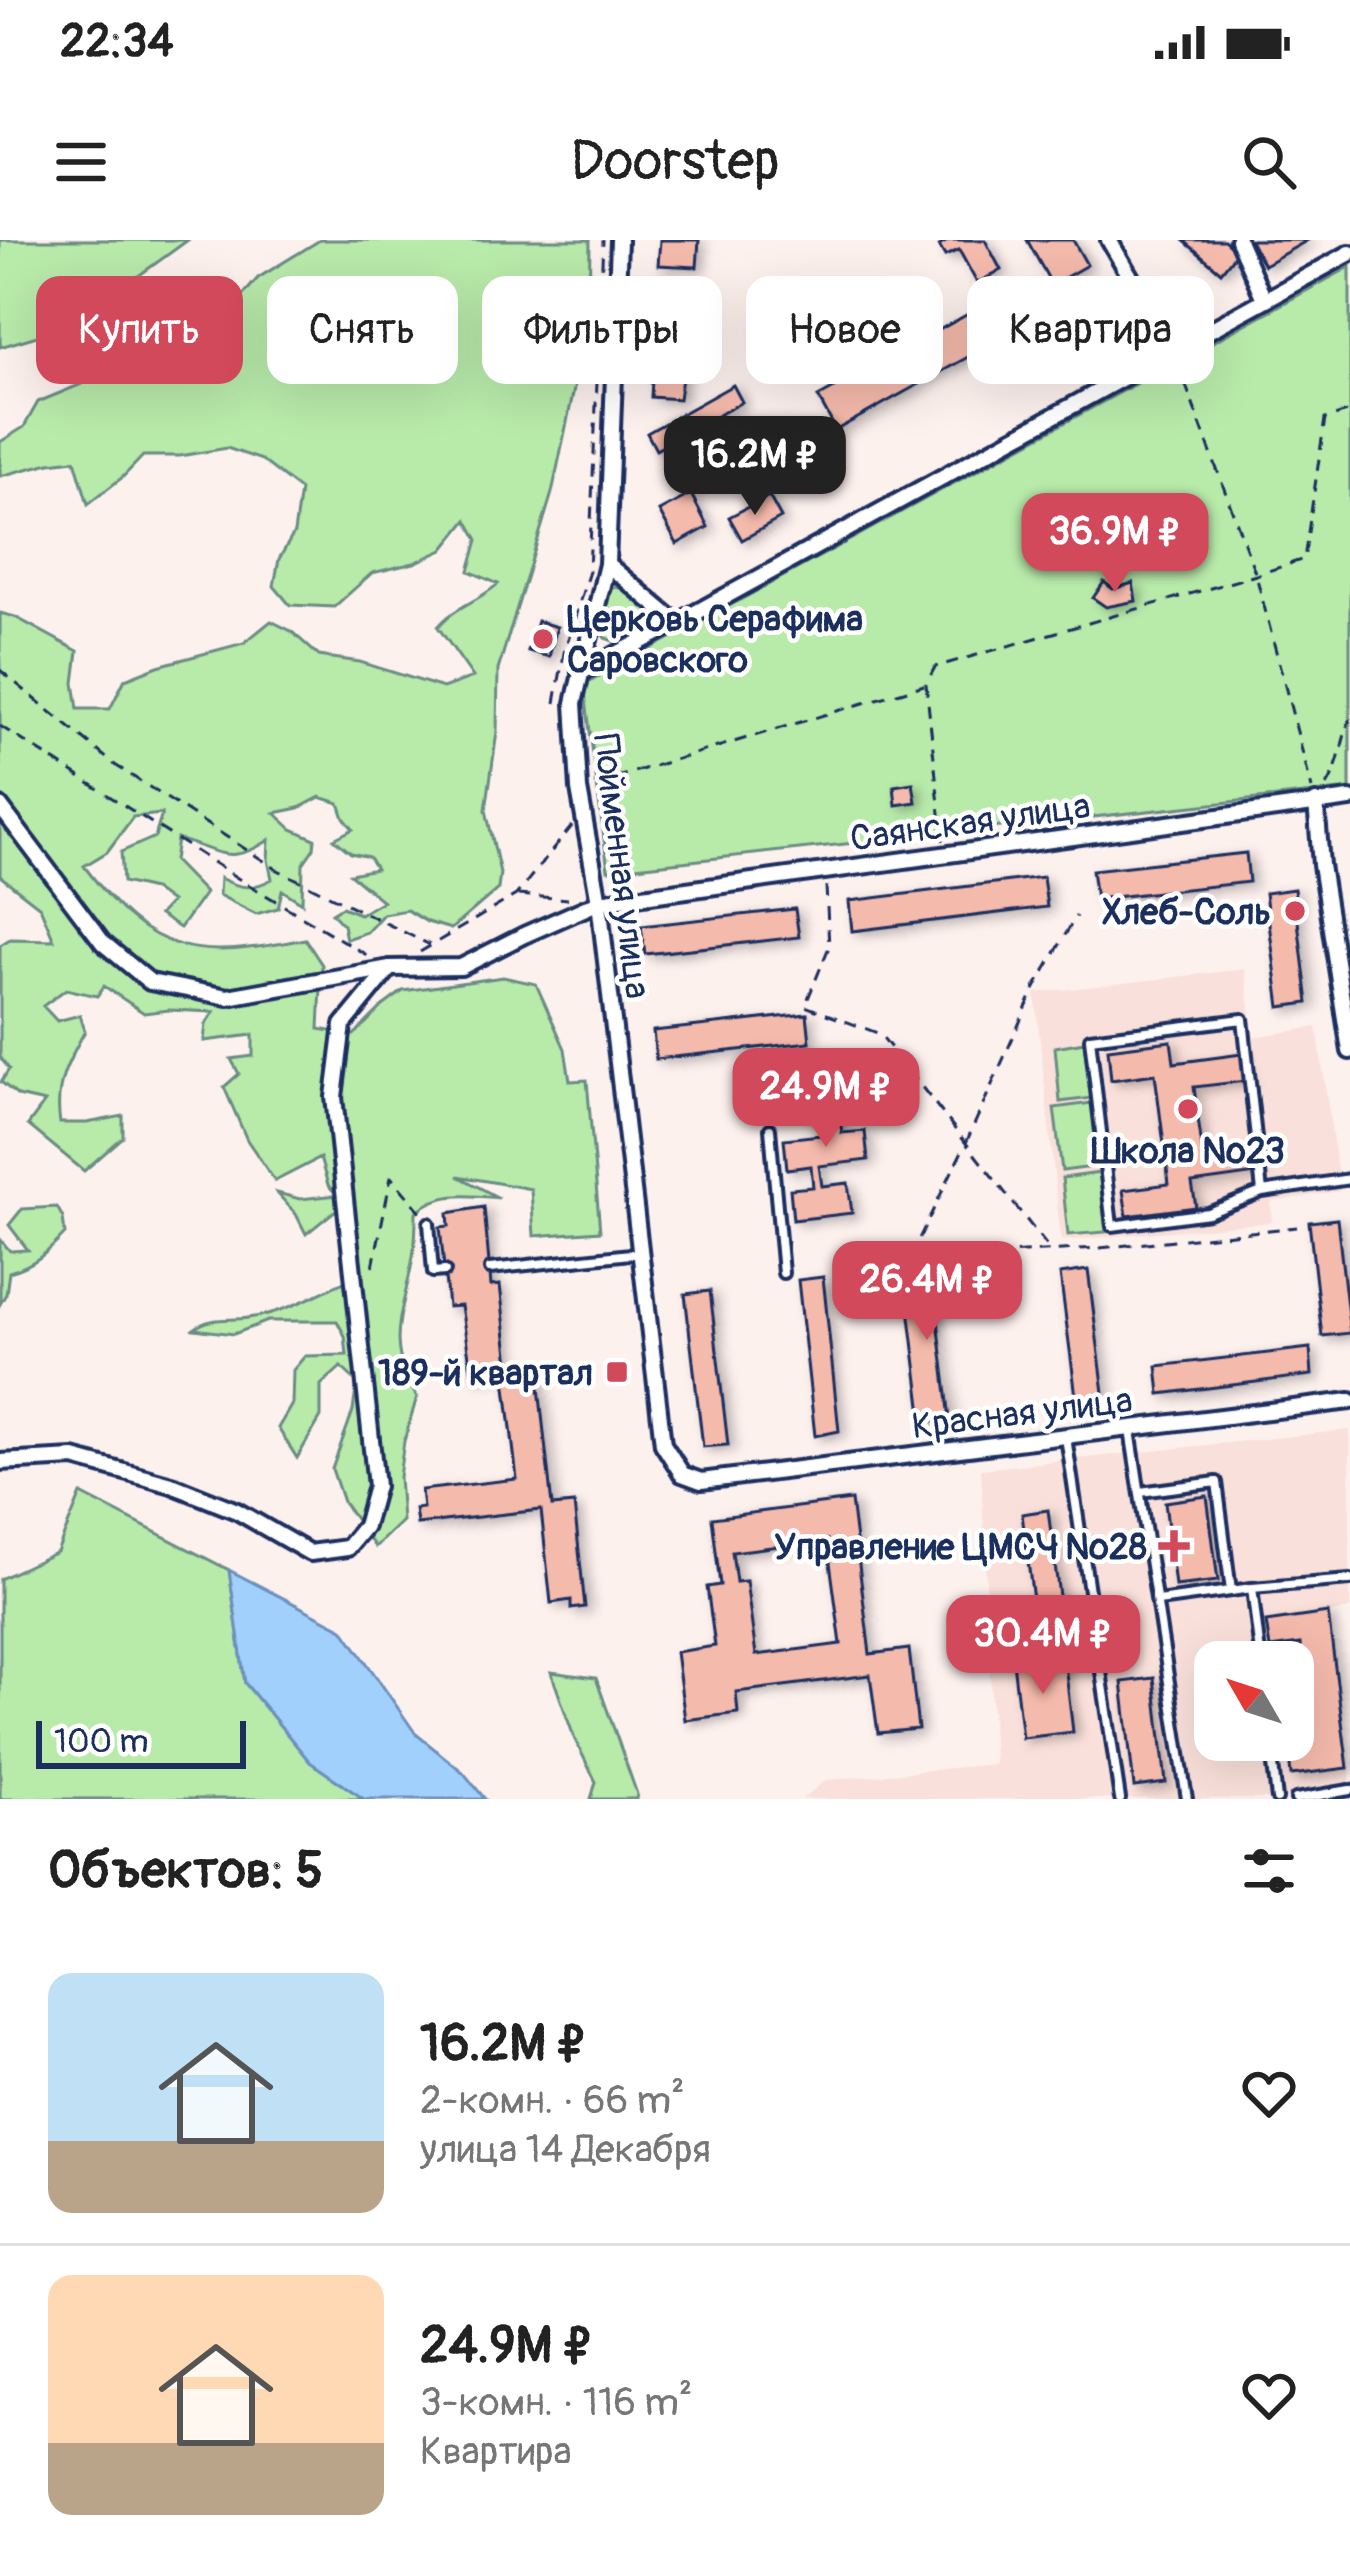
<!DOCTYPE html>
<html lang="ru">
<meta charset="utf-8">
<style>
:root{--surface:#fff;--page:#f2f2f2;--text:#222;--muted:#767676;--line:#e0e0e0;--accent:#d1495b}
body{margin:0;font-family:Pangolin,sans-serif;background:var(--page);color:var(--text);height:100vh;display:flex;flex-direction:column;font-size:45px;white-space:nowrap}
*{box-sizing:border-box;margin:0}
p{font-size:39px;color:var(--muted)}
.icon{flex:none;width:66px;height:66px;fill:none;stroke:currentColor;stroke-width:2;stroke-linecap:round;stroke-linejoin:round}
.map{position:relative;height:1559px;overflow:hidden}
.details{display:flex;flex-direction:column;background:var(--surface);flex:1}
.details>*{flex:none}
.hud{position:absolute;left:36px;top:36px;width:1278px;height:108px;display:flex;gap:24px}
.needle{width:78px;rotate:309deg}
.tools{position:absolute;left:1194px;top:1401px;display:grid;gap:24px}
.tools a{display:grid;place-items:center;width:120px;height:120px;border-radius:24px;background:var(--surface);box-shadow:0 12px 48px #0002;font-size:60px}
.scale{position:absolute;left:36px;bottom:30px;width:210px;box-sizing:border-box;padding-left:12px;border:6px solid #1b2f5e;border-top:0;font-size:33px;line-height:42px;white-space:nowrap;color:#1b2f5e;-webkit-text-stroke:9px #fff;paint-order:stroke}
.price{position:absolute;translate:-50% -102px;padding:0 27px;border-radius:24px;background:var(--accent);color:#fff;font-size:39px;line-height:78px;filter:drop-shadow(0 3px 6px #0008)}
.price::after{content:'';position:absolute;left:50%;top:72px;width:36px;height:27px;margin-left:-18px;background:inherit;clip-path:polygon(0 0,100% 0,50% 100%)}
.price.on{background:#222;color:#fff}
ul{padding:0;list-style:none}
li{display:flex;align-items:center;gap:36px;height:300px;padding:0 48px}
li+li{border-top:3px solid var(--line)}
li span{display:grid;place-items:center;flex:none;width:336px;height:240px;border-radius:24px;color:#555}
li>.icon{margin-inline-start:auto}
span .icon{width:144px;height:144px;fill:#fffc;stroke-width:1}
li b{font-size:51px}
h2{display:flex;justify-content:space-between;align-items:center;height:144px;padding:0 48px;font-size:51px}
.pill{padding:0 42px;border-radius:24px;background:var(--surface);box-shadow:0 12px 48px #0002;font-size:42px;line-height:108px}
.pill.on{background:var(--accent);color:#fff}
.status{display:flex;justify-content:space-between;align-items:center;height:84px;padding:0 60px;background:var(--surface);direction:ltr}
.status svg{height:33px;fill:currentColor}
header{display:flex;justify-content:space-between;align-items:center;height:156px;padding:0 48px;background:var(--surface);font-size:54px;font-weight:600}
.map>svg:first-child{display:block}
.built{fill:#fae0da;fill-rule:evenodd}
.green{fill:#b8eaaa;stroke:#6a8c84;stroke-width:3}
.water{fill:#a2d0fd;stroke:#6c90bd;stroke-width:3}
.building{fill:#f4baac;stroke:#1b2f5e;stroke-width:3;fill-rule:evenodd;filter:url(#shadow)}
.lines{fill:none;stroke-linecap:round;stroke-linejoin:round}
.service-casing{stroke:#1b2f5e;stroke-width:16}
.minor-casing{stroke:#1b2f5e;stroke-width:22}
.path{stroke:#1b2f5e;stroke-width:3;stroke-dasharray:12 9;stroke-linecap:butt}
.service{stroke:#fff;stroke-width:8}
.minor{stroke:#fff;stroke-width:14}
.poi-dot{fill:#d1495b;stroke:#fff;stroke-width:4.5}
.labels{text-anchor:middle;stroke-width:9;stroke-linejoin:round;paint-order:stroke}
.poi-label{font-size:36px;font-weight:bold;fill:#1b2f5e;stroke:#fff;text-anchor:end}
.street-label{font-size:36px;fill:#1b2f5e;stroke:#fff}
</style>
<div class="status"><b>22:34</b><svg viewBox="0 0 49 12"><path d="M0 12V9h3v3zM5 12V6h3v6zM10 12V3h3v9zM15 12V0h3v12zM26 1h20v11H26zM47 4h2v5h-2z"/></svg></div>
<header><svg class="icon" aria-label="menu" viewBox="0 0 24 24"><path d="M4 6h16M4 12h16M4 18h16"/></svg>Doorstep<svg class="icon" aria-label="search" viewBox="0 0 24 24"><circle cx="10" cy="10" r="6"/><path d="M15 15l6 6"/></svg></header>
<div class="map">
<svg width="1350" height="1559" viewBox="0 0 1350 1559">
<defs>
<filter id="shadow"><feDropShadow dx="6" dy="4" stdDeviation="6" flood-color="#0004"/></filter>
</defs>
<rect width="100%" height="100%" fill="#fdf1ee"/>
<filter id="ink" filterUnits="userSpaceOnUse"><feTurbulence type="fractalNoise" baseFrequency=".00833" numOctaves="2"/><feDisplacementMap in="SourceGraphic" scale="24" xChannelSelector="R" yChannelSelector="G"/><feConvolveMatrix kernelMatrix="1 2 1 2 8 2 1 2 1" color-interpolation-filters="sRGB"/></filter>
<g filter="url(#ink)">
<!-- built -->
<g class="built">
<path d="M 1245,729 L 1254,797 L 1317,787 L 1340,951 L 1271,962 L 1272,982 L 1061,1001 L 1035,753 Z"/>
<path d="M 1350,1190 L 1350,1369 L 1329,1374 L 1350,1528 L 1350,1559 L 802,1559 L 826,1540 L 994,1524 L 981,1229 ZM 1215,1422 L 1293,1422 L 1293,1500 L 1215,1500 Z"/>
</g>
<!-- green -->
<g class="green">
<path d="M 0,0 L 188,0 L 68,87 L 0,107 Z"/>
<path d="M 320,0 L 590,0 L 589,78 L 552,253 L 498,430 L 497,492 L 486,570 L 500,633 L 498,649 L 451,689 L 427,682 L 407,670 L 383,674 L 367,692 L 346,699 L 343,685 L 332,673 L 342,667 L 360,674 L 383,661 L 350,634 L 376,629 L 369,617 L 351,613 L 334,599 L 353,589 L 344,578 L 339,563 L 320,557 L 299,568 L 275,573 L 292,589 L 315,599 L 314,608 L 303,624 L 302,663 L 282,650 L 278,668 L 256,674 L 219,655 L 220,638 C 241,649 252,650 272,639 L 268,620 L 269,600 C 228,627 219,610 177,599 L 174,621 L 205,653 L 180,688 L 159,675 L 171,662 L 153,649 L 123,642 L 121,612 L 155,597 L 162,574 L 133,577 L 107,612 L 84,626 C 153,718 197,720 305,699 L 322,725 L 319,789 L 354,795 L 383,766 L 403,751 L 503,737 L 536,744 L 565,809 L 570,841 L 587,840 L 600,991 L 534,996 L 531,949 L 458,936 L 499,958 C 468,955 440,951 416,972 C 416,985 416,998 414,1010 C 406,1070 381,1100 417,1157 L 404,1201 L 399,1237 L 402,1281 L 375,1307 L 343,1262 L 332,1229 L 353,1171 L 357,1142 L 341,1127 L 321,1145 L 321,1177 L 297,1218 L 278,1188 L 292,1164 L 293,1130 L 305,1116 L 347,1115 L 345,1096 L 337,1081 L 268,1081 L 234,1094 L 194,1089 C 210,1076 229,1081 248,1078 C 282,1074 315,1055 346,1041 L 337,969 L 306,994 L 296,974 L 277,953 L 300,959 L 337,955 L 328,945 L 320,918 L 275,941 L 247,900 L 224,847 L 239,834 L 231,819 L 253,816 L 253,795 L 204,801 L 206,784 L 214,772 L 169,770 L 144,773 L 104,746 L 97,756 L 66,749 L 43,766 L 57,781 L 80,775 L 85,791 C 67,823 54,846 60,883 L 87,883 L 123,876 L 123,897 L 84,931 L 28,885 L 45,862 L 18,856 L 1,842 L 9,829 L 0,817 L 0,705 L 10,699 L 54,700 L 40,667 L 0,636 L 0,373 L 15,377 L 78,411 L 74,443 L 78,469 L 110,469 L 125,439 L 158,426 L 244,403 L 271,381 L 291,391 L 319,416 L 360,422 L 443,448 L 473,437 L 438,387 C 454,367 479,361 498,344 L 469,331 L 478,300 L 467,280 L 443,310 L 414,323 L 372,333 L 334,367 L 290,365 L 274,346 L 279,319 L 294,293 L 300,250 L 262,220 L 227,208 L 180,216 L 143,216 L 123,237 L 88,264 L 75,220 L 50,223 L 0,236 L 0,202 L 24,187 L 38,162 L 111,132 L 201,84 L 239,60 L 258,38 Z"/>
<path d="M 1350,27 L 1350,549 L 608,630 L 584,445 Z"/>
<path d="M 612,347 C 628,346 650,365 654,381 L 651,385 L 616,402 L 605,398 L 598,389 L 605,355 Z"/>
<path d="M 1084,802 L 1092,858 L 1060,862 L 1055,807 Z"/>
<path d="M 1092,863 L 1101,926 L 1062,931 L 1054,868 Z"/>
<path d="M 1100,933 L 1106,992 L 1068,995 L 1062,938 Z"/>
<path d="M 57,967 L 63,978 L 65,994 C 48,1012 33,1026 9,1032 L 6,1054 L 0,1064 L 0,999 L 10,1011 L 28,1010 L 9,985 L 22,969 Z"/>
<path d="M 81,1254 L 229,1330 L 245,1443 L 310,1522 L 364,1559 L 0,1559 L 0,1339 L 57,1312 Z"/>
<path d="M 551,1432 L 596,1438 L 637,1554 L 636,1559 L 591,1559 L 596,1542 L 575,1500 Z"/>
</g>
<!-- water -->
<path class="water" d="M 229,1330 L 343,1389 L 416,1494 L 463,1532 L 485,1559 L 364,1559 L 310,1522 L 245,1443 Z"/>
<!-- building -->
<g class="building">
<path d="M 660,0 L 699,0 L 697,27 L 658,25 Z"/>
<path d="M 949,0 L 985,0 L 1001,30 L 977,43 L 959,10 L 945,16 L 939,6 Z"/>
<path d="M 1027,0 L 1073,0 L 1087,25 L 1052,45 Z"/>
<path d="M 1183,0 L 1224,0 L 1237,12 L 1221,32 Z"/>
<path d="M 1252,0 L 1308,0 L 1264,25 L 1250,1 Z"/>
<path d="M 655,38 L 692,40 L 690,71 L 653,69 Z"/>
<path d="M 1102,44 L 1119,75 L 1028,126 L 1011,95 Z"/>
<path d="M 968,74 L 986,107 L 836,190 L 818,157 Z"/>
<path d="M 656,81 L 690,84 L 688,111 L 653,108 Z"/>
<path d="M 653,122 L 684,124 L 679,159 L 651,157 Z"/>
<path d="M 733,145 L 742,162 L 656,210 L 647,193 Z"/>
<path d="M 799,193 L 815,220 L 778,243 L 761,216 Z"/>
<path d="M 691,254 L 708,287 L 677,304 L 659,271 Z"/>
<path d="M 769,256 L 781,278 L 742,300 L 729,277 Z"/>
<path d="M 1104,342 L 1113,349 L 1133,343 L 1136,361 L 1106,367 L 1093,358 Z"/>
<path d="M 537,381 L 557,387 L 549,417 L 528,411 Z"/>
<path d="M 913,543 L 916,562 L 896,565 L 894,546 Z"/>
<path d="M 1246,613 L 1249,642 L 1096,659 L 1092,630 Z"/>
<path d="M 1043,637 L 1047,667 L 852,691 L 849,661 Z"/>
<path d="M 1294,649 L 1308,763 L 1280,767 L 1265,653 Z"/>
<path d="M 795,669 L 799,697 L 645,714 L 641,686 Z"/>
<path d="M 807,774 L 810,802 L 656,819 L 653,791 Z"/>
<path d="M 1171,801 L 1174,823 L 1242,814 L 1246,841 L 1194,847 L 1203,916 L 1253,910 L 1256,934 L 1192,943 L 1196,967 L 1127,976 L 1123,950 L 1169,944 L 1155,834 L 1111,840 L 1108,809 Z"/>
<path d="M 859,841 L 862,870 L 839,873 L 842,893 L 865,891 L 868,920 L 819,926 L 822,946 L 848,943 L 852,973 L 793,980 L 790,949 L 813,947 L 811,926 L 787,929 L 784,899 L 830,894 L 828,874 L 804,876 L 800,848 Z"/>
<path d="M 484,967 L 491,1046 L 500,1045 L 510,1132 L 472,1136 L 461,1066 L 448,1067 L 440,987 L 449,986 L 448,973 Z"/>
<path d="M 1337,979 L 1350,1093 L 1322,1096 L 1309,982 Z"/>
<path d="M 931,1024 L 950,1179 L 923,1182 L 904,1028 Z"/>
<path d="M 1088,1030 L 1105,1160 L 1077,1164 L 1060,1034 Z"/>
<path d="M 823,1037 L 839,1191 L 815,1196 L 798,1040 Z"/>
<path d="M 710,1051 L 728,1205 L 703,1207 L 685,1054 Z"/>
<path d="M 1310,1108 L 1312,1135 L 1160,1154 L 1157,1126 Z"/>
<path d="M 537,1129 L 552,1266 L 574,1264 L 585,1367 L 571,1369 L 571,1360 L 551,1363 L 541,1270 L 417,1284 L 415,1269 L 423,1268 L 421,1250 L 517,1239 L 505,1138 L 524,1136 L 523,1131 Z"/>
<path d="M 1207,1256 L 1218,1341 L 1175,1346 L 1165,1262 Z"/>
<path d="M 851,1260 L 870,1414 L 909,1409 L 918,1489 L 878,1493 L 870,1435 L 736,1452 L 738,1473 L 685,1480 L 676,1412 L 715,1406 L 707,1347 L 720,1345 L 712,1278 ZM 827,1300 L 841,1404 L 756,1415 L 746,1341 L 736,1342 L 732,1312 Z"/>
<path d="M 1048,1270 L 1060,1364 L 1034,1368 L 1022,1274 Z"/>
<path d="M 1328,1373 L 1348,1528 L 1291,1535 L 1288,1506 L 1313,1503 L 1300,1404 L 1270,1408 L 1266,1382 Z"/>
<path d="M 1064,1416 L 1073,1492 L 1022,1498 L 1013,1422 Z"/>
<path d="M 1154,1438 L 1166,1543 L 1134,1547 L 1122,1442 Z"/>
</g>
<g class="lines">
<!-- service casing -->
<g class="service-casing">
<g id="service">
<path d="M 770,889 L 783,1033"/>
<path d="M 1262,952 L 1243,779 L 1090,798 L 1112,986 L 1208,973 L 1262,952 L 1350,939"/>
<path d="M 429,983 L 433,1032 L 445,1031"/>
<path d="M 490,1029 L 640,1013"/>
<path d="M 1130,1190 L 1187,1559"/>
<path d="M 1066,1197 L 1120,1559"/>
<path d="M 1140,1252 L 1217,1242 L 1231,1351"/>
<path d="M 1252,1348 L 1261,1422"/>
<path d="M 1158,1361 L 1252,1348 L 1350,1340"/>
<path d="M 1270,1500 L 1277,1559"/>
<path d="M 1296,1559 L 1350,1550"/>
</g>
</g>
<!-- minor casing -->
<g class="minor-casing">
<g id="minor">
<path d="M 619,0 L 607,324 L 574,463 L 579,549 L 599,662 L 663,1204 L 682,1234 L 701,1241 L 1350,1161"/>
<path d="M 1109,0 L 1173,110"/>
<path d="M 1238,0 L 1264,59"/>
<path d="M 607,324 L 677,383"/>
<path d="M 580,433 L 677,383 L 1350,13"/>
<path d="M 1316,562 L 1321,625 L 1350,811"/>
<path d="M 0,566 L 103,703 L 150,742 L 228,757 L 390,728"/>
<path d="M 0,1222 L 74,1218 L 172,1245 L 237,1271 L 310,1313 L 347,1308 L 365,1286 L 376,1246 L 334,857 L 343,785 L 390,728 L 461,727 L 524,695 L 599,662 L 1350,559"/>
</g>
</g>
<!-- path -->
<g class="path">
<path d="M 1178,124 L 1256,335 L 1312,549"/>
<path d="M 0,430 L 115,525 L 278,630 L 430,705"/>
<path d="M 555,463 L 564,413 L 589,331 L 603,0"/>
<path d="M 0,486 L 239,639 L 370,717"/>
<path d="M 594,544 L 924,445"/>
<path d="M 1327,546 C 1340,525 1341,502 1350,479"/>
<path d="M 943,601 L 926,444 L 935,427 L 1256,335 L 1304,319 L 1325,179 L 1350,171"/>
<path d="M 826,646 L 829,707 L 805,766 L 880,794 L 1051,1011"/>
<path d="M 518,655 L 568,659"/>
<path d="M 420,712 L 516,655 L 572,586"/>
<path d="M 910,1017 L 966,903 L 1035,748 L 1076,676"/>
<path d="M 890,1019 L 1100,1008 L 1297,987"/>
<path d="M 373,1027 L 391,937 L 421,972"/>
</g>
<!-- service -->
<use href="#service" class="service"/>
<!-- minor -->
<use href="#minor" class="minor"/>
</g>
</g>
<!-- markers -->
<g class="poi-dot">
<circle cx="543" cy="399" r="12"/>
<circle cx="1295" cy="671" r="12"/>
<circle cx="1188" cy="869" r="12"/>
<rect x="605" y="1120" width="24" height="24" rx="6"/>
<path d="M1168 1288h12v12h12v12h-12v12h-12v-12h-12v-12h12z"/>
</g>
<g class="labels">
<!-- poi labels -->
<g class="poi-label">
<text x="567" y="391" text-anchor="start">Церковь Серафима<tspan x="567" dy="41">Саровского</tspan></text>
<text x="1271" y="684">Хлеб-Соль</text>
<text x="1188" y="923" text-anchor="middle">Школа №23</text>
<text x="593" y="1145">189-й квартал</text>
<text x="1147" y="1319">Управление ЦМСЧ №28</text>
</g>
<!-- street labels -->
<g class="street-label">
<text transform="translate(970 581) rotate(-8)" y="13">Саянская улица</text>
<text transform="translate(623 626) rotate(83)" y="13">Пойменная улица</text>
<text transform="translate(1022 1172) rotate(-7)" y="13">Красная улица</text>
</g>
</g>
</svg>
<div class="tools">
<a><svg class="needle" viewBox="-14 -14 28 28"><path d="M0-13l5 13h-10z" fill="#e53935"/><path d="M0 13l5-13h-10z" fill="#767676"/></svg></a>
</div>
<div class="scale">100 m</div>
<b class="price on" style="left:755px;top:278px">16.2M ₽</b>
<b class="price" style="left:1115px;top:355px">36.9M ₽</b>
<b class="price" style="left:826px;top:910px">24.9M ₽</b>
<b class="price" style="left:927px;top:1103px">26.4M ₽</b>
<b class="price" style="left:1043px;top:1457px">30.4M ₽</b>
<div class="hud">
<a class="pill on">Купить</a>
<a class="pill">Снять</a>
<a class="pill">Фильтры</a>
<a class="pill">Новое</a>
<a class="pill">Квартира</a>
</div>
</div>
<section class="details">
<h2>Объектов: 5<svg class="icon" aria-label="filters" viewBox="0 0 24 24"><path d="M4 7h16M4 17h16"/><circle cx="9" cy="7" r="2"/><circle cx="15" cy="17" r="2"/></svg></h2>
<ul>
<li><span style="background:linear-gradient(#bfe0f5 70%,#b9a48a 0)"><svg class="icon" aria-label="home" viewBox="0 0 24 24"><path d="M3 11l9-7 9 7M6 9v11h12V9"/></svg></span><div><b>16.2M ₽</b><p>2-комн. · 66 m²</p><p>улица 14 Декабря</p></div><svg class="icon" aria-label="heart" viewBox="0 0 24 24"><path d="M12 20l-8-8c-3-5 5-10 8-4 3-6 11-1 8 4z"/></svg></li>
<li><span style="background:linear-gradient(#ffd9b3 70%,#b9a48a 0)"><svg class="icon" aria-label="home" viewBox="0 0 24 24"><path d="M3 11l9-7 9 7M6 9v11h12V9"/></svg></span><div><b>24.9M ₽</b><p>3-комн. · 116 m²</p><p>Квартира</p></div><svg class="icon" aria-label="heart" viewBox="0 0 24 24"><path d="M12 20l-8-8c-3-5 5-10 8-4 3-6 11-1 8 4z"/></svg></li>
</ul>
</section>
